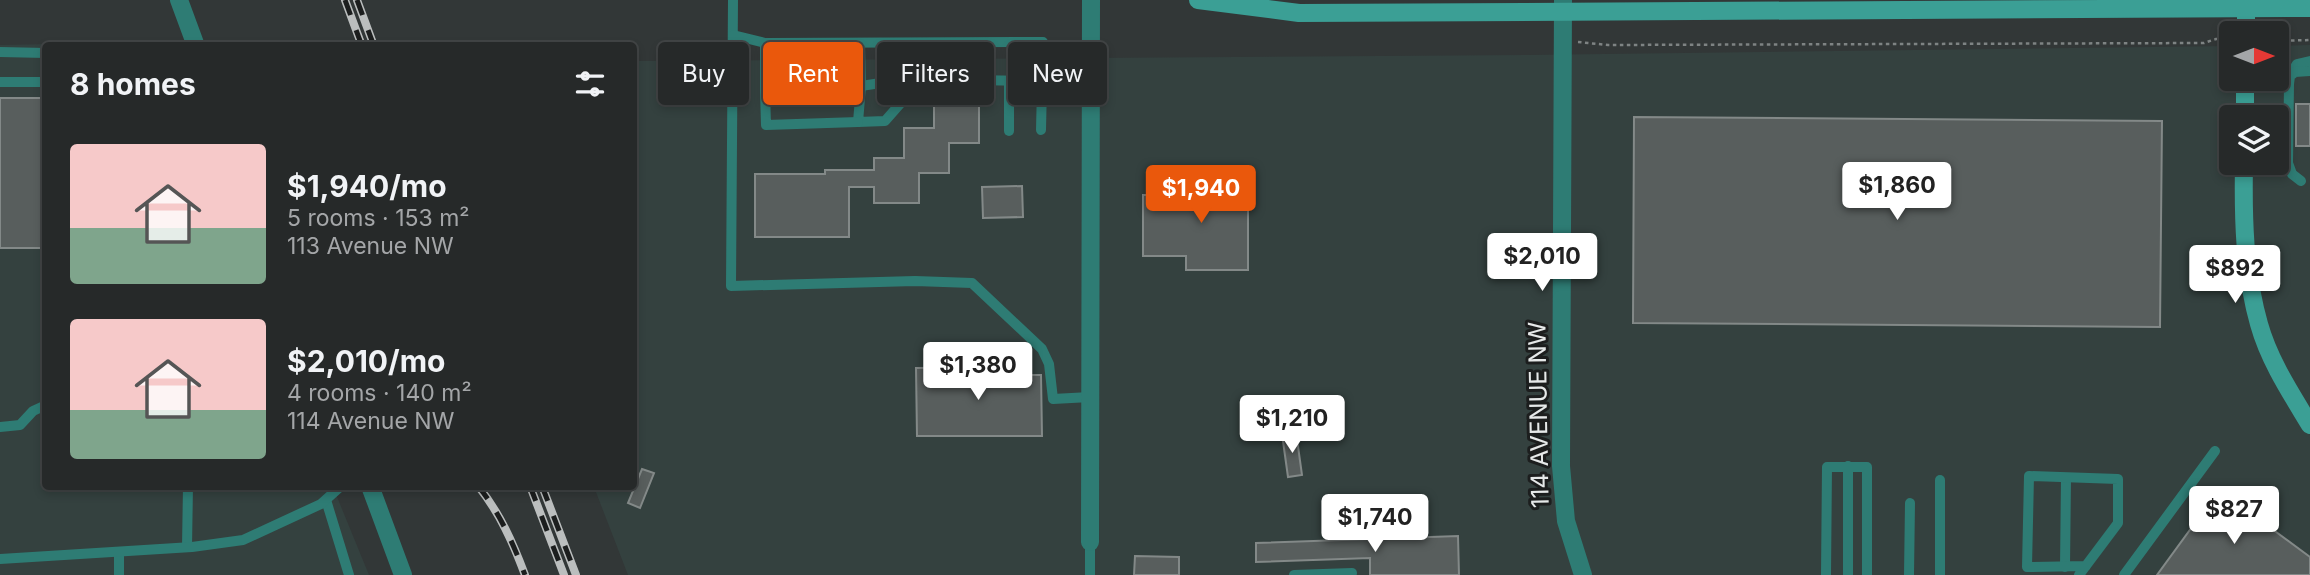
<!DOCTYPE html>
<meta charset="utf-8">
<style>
:root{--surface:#262929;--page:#323535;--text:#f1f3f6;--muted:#a4a6a8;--line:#424546;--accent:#ea580c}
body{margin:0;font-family:Inter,sans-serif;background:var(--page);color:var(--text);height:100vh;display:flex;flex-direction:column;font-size:26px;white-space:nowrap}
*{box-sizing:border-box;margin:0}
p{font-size:23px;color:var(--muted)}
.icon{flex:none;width:38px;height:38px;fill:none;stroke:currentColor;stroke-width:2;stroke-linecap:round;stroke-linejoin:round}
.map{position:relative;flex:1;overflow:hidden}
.side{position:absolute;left:42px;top:42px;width:595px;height:448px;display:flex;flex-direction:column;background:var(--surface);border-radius:7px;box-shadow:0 4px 10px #0003,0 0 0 2px var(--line)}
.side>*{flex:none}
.top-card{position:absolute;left:658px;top:42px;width:665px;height:63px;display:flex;gap:14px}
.needle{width:46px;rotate:90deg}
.fabs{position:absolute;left:2219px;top:21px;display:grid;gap:14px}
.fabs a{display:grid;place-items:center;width:70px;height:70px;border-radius:7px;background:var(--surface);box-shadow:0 4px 10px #0003,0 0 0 2px var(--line);font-size:35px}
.price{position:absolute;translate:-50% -60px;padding:0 16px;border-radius:7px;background:#fff;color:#222;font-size:23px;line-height:46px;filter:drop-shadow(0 2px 4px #0008)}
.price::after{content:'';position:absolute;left:50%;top:42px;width:21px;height:16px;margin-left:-10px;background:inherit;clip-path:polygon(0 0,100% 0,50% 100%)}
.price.selected{background:var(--accent);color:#fff}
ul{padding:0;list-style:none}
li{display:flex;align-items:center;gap:21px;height:175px;padding:0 28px}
li span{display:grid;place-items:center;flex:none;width:196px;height:140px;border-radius:7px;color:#555}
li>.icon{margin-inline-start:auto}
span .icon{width:84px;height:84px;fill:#fffc;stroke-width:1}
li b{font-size:30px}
h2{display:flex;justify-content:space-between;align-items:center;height:84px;padding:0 28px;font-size:30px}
.tag{padding:0 24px;border-radius:7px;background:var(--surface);box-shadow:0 4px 10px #0003,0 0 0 2px var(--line);font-size:24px;line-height:63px}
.tag.selected{background:var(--accent);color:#fff}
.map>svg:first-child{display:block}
.built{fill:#34413f;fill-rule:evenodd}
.building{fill:#585e5d;stroke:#838988;stroke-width:2}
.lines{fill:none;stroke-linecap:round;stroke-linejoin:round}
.path{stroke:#7e8383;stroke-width:2.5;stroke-dasharray:3.5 3.5;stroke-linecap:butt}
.lane{stroke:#2e7c74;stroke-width:10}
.street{stroke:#2e7c74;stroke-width:18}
.secondary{stroke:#3b9f95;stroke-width:18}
.rail-casing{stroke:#bbbebe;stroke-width:8}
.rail{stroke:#1c1e1e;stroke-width:5;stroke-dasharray:16;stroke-linecap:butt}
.labels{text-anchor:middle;stroke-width:6;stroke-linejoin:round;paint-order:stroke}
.street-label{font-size:24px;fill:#e6e9e9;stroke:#1c1e1e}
</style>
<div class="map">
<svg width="2310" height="575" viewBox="0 0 2310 575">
<rect width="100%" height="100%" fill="#323737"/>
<!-- built -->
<g class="built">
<path d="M 156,42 L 157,45 L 46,46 L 46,486 L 333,487 L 369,575 L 0,575 L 0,45 Z"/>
<path d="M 2310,45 L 2310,575 L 628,575 L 594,487 L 634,486 L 634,61 L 1527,55 L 2231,46 L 2231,79 L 2277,79 L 2277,46 ZM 2231,117 L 2277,117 L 2277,163 L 2231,163 Z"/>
</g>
<!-- building -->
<g class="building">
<path d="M 934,97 L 979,98 L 979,143 L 949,143 L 949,173 L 919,173 L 919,203 L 874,203 L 874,187 L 849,187 L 849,237 L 755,237 L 755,174 L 825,174 L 825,170 L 874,170 L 874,158 L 904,158 L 904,128 L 934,128 Z"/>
<rect x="0" y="98" width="46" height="150"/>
<rect x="2296" y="104" width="14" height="42"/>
<path d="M 1634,117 L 2162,121 L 2160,327 L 1633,323 Z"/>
<path d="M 1206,171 L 1245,173 L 1244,195 L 1248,195 L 1248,270 L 1186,270 L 1186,256 L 1143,256 L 1143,195 L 1154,195 L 1160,190 L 1165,195 L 1205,195 Z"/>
<path d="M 1022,186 L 1023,217 L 983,218 L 982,187 Z"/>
<path d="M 1027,367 L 1027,375 L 1041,375 L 1042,436 L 917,436 L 916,368 Z"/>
<path d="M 1296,432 L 1302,475 L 1288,477 L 1282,434 Z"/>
<path d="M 642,469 L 654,473 L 640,508 L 628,503 Z"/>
<path d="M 2219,490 L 2310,557 L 2310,575 L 2157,575 Z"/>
<path d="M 1458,536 L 1459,575 L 1370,575 L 1370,558 L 1256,562 L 1256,543 Z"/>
<path d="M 1135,556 L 1179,557 L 1179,575 L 1134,575 Z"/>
</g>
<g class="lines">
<!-- path -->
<g class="path">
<path d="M 2277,41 L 2310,40"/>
<path d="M 1578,42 L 1608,45 L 2204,43 L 2216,39 L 2231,38"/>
<path d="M 2278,42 L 2289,55"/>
</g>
<!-- lane -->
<g class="lane">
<path d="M 733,0 L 731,286 L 915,281 L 972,283 L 1042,349 L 1049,364 L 1053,399 L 1090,397"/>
<path d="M 733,35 L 765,43 L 1043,42 L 1041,130"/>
<path d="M 765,43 L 765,90 L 861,86 L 907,79 L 1042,81"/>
<path d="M 860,44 L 861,86 L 858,122 L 885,121 L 907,96 L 907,79"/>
<path d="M 0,52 L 46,53"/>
<path d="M 2290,75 L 2297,64 L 2310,61"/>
<path d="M 1009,81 L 1009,131"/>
<path d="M 0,82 L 46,82"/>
<path d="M 765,90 L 766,125 L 858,122"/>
<path d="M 2301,181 L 2292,174 L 2288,163 L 2289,84 L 2290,76 L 2295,72 L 2310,71"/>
<path d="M 0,427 L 20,425 L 33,411 L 46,405"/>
<path d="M 1848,466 L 1848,575"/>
<path d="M 1940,480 L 1940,575"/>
<path d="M 326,500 L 349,575"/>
<path d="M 1090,542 L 1090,575"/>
<path d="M 187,547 L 188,486"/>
<path d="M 119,552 L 119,575"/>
<path d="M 0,559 L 192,547 L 243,540 L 321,504 L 341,486"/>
<path d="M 2065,567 L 2066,478"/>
<path d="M 1294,575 L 1352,573"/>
<path d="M 1826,575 L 1827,467 L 1867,467 L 1867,575"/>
<path d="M 1909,575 L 1910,503"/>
<path d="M 2079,575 L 2118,523 L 2118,479 L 2029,476 L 2027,567 L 2086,566"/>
<path d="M 2124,575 L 2215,451"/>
</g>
<!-- street -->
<g class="street">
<path d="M 179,0 L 196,46"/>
<path d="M 1563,0 L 1561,466 L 1566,521 L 1583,575"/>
<path d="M 370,486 L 403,575"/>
<path d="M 1090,542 L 1091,0"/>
</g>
<!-- secondary -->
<g class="secondary">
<path d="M 1198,0 L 1299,13 L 2310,8"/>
<path d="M 2246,33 L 2246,0"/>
<path d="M 2245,117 L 2245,79"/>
<path d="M 2244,163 C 2243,217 2244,271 2259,324 C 2269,360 2290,392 2310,425"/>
</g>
<!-- rail casing -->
<g class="rail-casing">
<g id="rail">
<path d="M 345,0 L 362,46"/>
<path d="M 357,0 L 374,46"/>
<path d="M 478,486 C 500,513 513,543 525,575"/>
<path d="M 530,486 L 564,575"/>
<path d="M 542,486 L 576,575"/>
</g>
</g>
<!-- rail -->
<use href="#rail" class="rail"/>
</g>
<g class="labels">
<!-- street labels -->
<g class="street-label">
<text transform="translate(1539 415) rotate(-91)" y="8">114 AVENUE NW</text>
</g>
</g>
</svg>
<div class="fabs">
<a><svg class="needle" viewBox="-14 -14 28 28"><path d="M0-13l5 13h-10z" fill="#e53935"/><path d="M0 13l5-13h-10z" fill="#a4a6a8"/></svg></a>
<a><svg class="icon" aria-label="layers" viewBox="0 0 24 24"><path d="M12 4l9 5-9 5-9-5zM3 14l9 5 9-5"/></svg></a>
</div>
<b class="price" style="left:1897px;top:222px">$1,860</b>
<b class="price selected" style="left:1201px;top:225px">$1,940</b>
<b class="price" style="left:1542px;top:293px">$2,010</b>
<b class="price" style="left:2235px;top:305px">$892</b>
<b class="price" style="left:978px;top:402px">$1,380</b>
<b class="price" style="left:1292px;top:455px">$1,210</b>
<b class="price" style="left:2234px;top:546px">$827</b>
<b class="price" style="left:1375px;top:554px">$1,740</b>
<div class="top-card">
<a class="tag">Buy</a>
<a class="tag selected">Rent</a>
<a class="tag">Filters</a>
<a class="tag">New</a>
</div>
<section class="side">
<h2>8 homes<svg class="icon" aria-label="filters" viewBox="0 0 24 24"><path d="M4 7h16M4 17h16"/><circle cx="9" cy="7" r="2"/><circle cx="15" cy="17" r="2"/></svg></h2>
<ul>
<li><span style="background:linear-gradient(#f6c9c9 60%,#7fa58c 0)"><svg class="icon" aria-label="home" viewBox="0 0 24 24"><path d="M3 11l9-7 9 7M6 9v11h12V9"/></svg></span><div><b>$1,940/mo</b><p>5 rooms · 153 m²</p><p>113 Avenue NW</p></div></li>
<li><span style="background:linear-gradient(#f6c9c9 65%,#7fa58c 0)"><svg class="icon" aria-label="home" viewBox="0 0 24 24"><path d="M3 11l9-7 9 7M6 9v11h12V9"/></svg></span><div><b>$2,010/mo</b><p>4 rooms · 140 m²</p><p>114 Avenue NW</p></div></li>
</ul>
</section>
</div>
